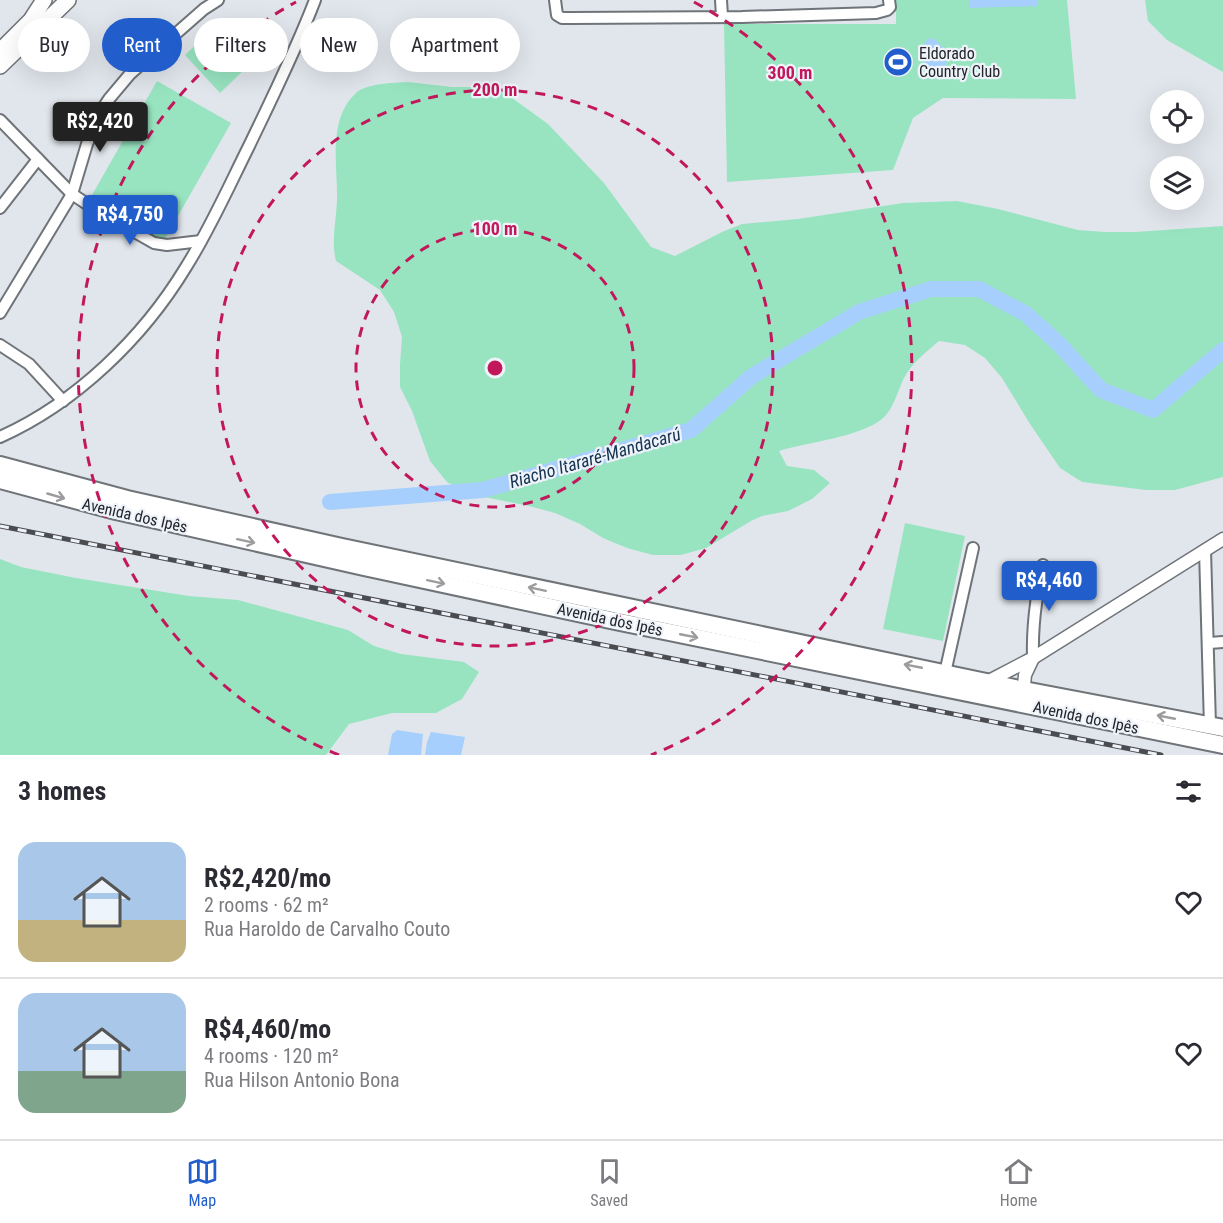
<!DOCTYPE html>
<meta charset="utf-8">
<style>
:root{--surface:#fff;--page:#f2f2f3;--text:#2b2b33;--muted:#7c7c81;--line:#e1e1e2;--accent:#225ecb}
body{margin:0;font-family:"Roboto Condensed",sans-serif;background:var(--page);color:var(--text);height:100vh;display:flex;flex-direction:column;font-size:22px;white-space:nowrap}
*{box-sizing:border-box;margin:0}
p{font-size:20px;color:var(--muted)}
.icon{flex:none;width:33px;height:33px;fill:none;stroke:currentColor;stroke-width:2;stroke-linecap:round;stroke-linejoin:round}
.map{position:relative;height:755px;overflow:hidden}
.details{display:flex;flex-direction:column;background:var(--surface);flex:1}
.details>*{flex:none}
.banner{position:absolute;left:18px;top:18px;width:600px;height:54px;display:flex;gap:12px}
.tools{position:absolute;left:1150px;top:90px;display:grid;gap:12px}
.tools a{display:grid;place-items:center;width:54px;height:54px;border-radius:50%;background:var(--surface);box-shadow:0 6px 24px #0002;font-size:30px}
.price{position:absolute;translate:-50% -51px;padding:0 14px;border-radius:6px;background:var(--accent);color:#fff;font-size:20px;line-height:39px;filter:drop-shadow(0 2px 3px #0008)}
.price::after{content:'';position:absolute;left:50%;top:36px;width:18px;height:14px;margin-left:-9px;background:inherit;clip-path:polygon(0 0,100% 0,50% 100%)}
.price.active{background:#222;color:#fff}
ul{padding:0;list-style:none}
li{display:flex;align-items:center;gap:18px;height:150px;padding:0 18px}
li+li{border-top:2px solid var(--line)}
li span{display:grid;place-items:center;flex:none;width:168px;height:120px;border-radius:18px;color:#555}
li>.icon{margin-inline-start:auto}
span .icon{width:72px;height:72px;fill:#fffc;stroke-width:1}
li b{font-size:26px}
h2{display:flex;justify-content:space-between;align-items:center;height:72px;padding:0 18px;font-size:26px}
.pill{padding:0 21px;border-radius:27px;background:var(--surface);box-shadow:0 6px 24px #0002;font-size:21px;line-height:54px}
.pill.active{background:var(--accent);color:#fff}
.dock{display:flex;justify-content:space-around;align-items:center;height:84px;border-top:2px solid var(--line);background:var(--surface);font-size:16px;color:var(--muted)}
.dock a{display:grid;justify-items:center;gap:3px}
.dock .active{color:var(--accent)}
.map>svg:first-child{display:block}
.green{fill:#98e4c1}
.water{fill:#a6cffd}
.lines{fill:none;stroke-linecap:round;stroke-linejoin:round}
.river{stroke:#a6cffd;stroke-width:16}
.minor-casing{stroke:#6f7479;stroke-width:14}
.tertiary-casing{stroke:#6f7479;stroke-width:15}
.secondary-casing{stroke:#6f7479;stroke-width:18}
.primary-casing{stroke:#6f7479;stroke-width:20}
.minor{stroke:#fff;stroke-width:10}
.tertiary{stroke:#fff;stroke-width:12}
.secondary{stroke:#fff;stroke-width:15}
.primary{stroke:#fff;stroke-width:16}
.rail-casing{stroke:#4b4c50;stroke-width:5}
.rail{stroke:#eef3fa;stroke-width:3;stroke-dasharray:9;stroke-linecap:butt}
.oneway{stroke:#9c9c9e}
.ring{fill:none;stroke:#c2185b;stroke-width:3;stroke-dasharray:10 8}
.labels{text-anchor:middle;stroke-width:4.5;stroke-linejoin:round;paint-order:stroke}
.poi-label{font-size:16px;fill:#232427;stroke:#eef3fa;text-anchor:start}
.street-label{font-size:16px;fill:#232427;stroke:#eef3fa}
.water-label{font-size:18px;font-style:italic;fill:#163350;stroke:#eef3fa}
.centre{fill:#c2185b;stroke:#eef3fa;stroke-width:3}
.ring-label{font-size:18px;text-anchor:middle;font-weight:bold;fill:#c2185b;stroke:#eef3fa;stroke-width:4.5;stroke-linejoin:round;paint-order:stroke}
</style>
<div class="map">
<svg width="1223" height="755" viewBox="0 0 1223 755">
<rect width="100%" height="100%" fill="#e1e6ec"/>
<!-- green -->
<g class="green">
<path d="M 896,0 L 1067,0 L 1076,99 L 943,98 L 913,118 L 893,170 L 727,182 L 724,24 L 896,24 Z"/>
<path d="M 1145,0 L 1223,0 L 1223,72 L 1167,40 L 1148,21 Z"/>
<path d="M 211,30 L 246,68 L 220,93 L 185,55 Z"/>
<path d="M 157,81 L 231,123 L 162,244 L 88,202 Z"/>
<path d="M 408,82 L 452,87 L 478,87 L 504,92 L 548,124 L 604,183 L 651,247 L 675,256 L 722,232 L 742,224 L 798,219 L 903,203 L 957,201 L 998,209 L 1078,230 L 1105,232 L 1135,232 L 1223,226 L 1223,477 L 1175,490 L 1146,490 L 1082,482 L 1060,468 L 1030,424 L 1002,378 L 985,358 L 965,345 L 939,341 C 927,351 912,363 904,378 C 897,392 894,409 882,419 C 860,437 808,442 779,451 L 787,466 L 814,470 L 830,483 L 812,499 L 788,511 L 762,516 L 751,521 L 706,548 L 681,555 L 653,555 L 627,548 L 603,538 L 580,524 L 555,513 L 529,506 L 470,494 L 447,482 L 430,461 L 412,411 L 400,387 L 400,364 L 402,337 L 394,312 L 380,290 L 336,261 C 331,242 336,221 337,201 C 338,167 327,121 355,94 C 365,83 394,83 408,82 Z"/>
<path d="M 905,523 L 965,536 L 943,641 L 883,629 Z"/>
<path d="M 0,559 L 21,567 L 76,578 L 189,596 L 238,600 L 348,630 L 374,646 L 401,654 L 464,662 L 479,672 L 462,699 L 436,713 L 392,713 L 349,724 L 326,755 L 0,755 Z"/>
</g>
<!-- water -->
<g class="water">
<path d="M 969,0 L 1038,0 L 1038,6 L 969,8 Z"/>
<path d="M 931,38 C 958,49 946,95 923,67 C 923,64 924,61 924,57 C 926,48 920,43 931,38 Z"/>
<path d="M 397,730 L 423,734 L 421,755 L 388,755 L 392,734 Z"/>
<path d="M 431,732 L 465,737 L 461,755 L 425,755 L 427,742 Z"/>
</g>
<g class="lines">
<!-- river -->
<path class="river" d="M 330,502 L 483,490 L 691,430 L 752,376 L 859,312 L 931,289 L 979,289 L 1026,314 L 1059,344 L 1101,390 L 1153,410 L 1223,350"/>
<!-- minor casing -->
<g class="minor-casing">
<g id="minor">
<path d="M 555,0 L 557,15 L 562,18 L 571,18 L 742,17 L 876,13 L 887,10 L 890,7 L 889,0"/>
<path d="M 721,0 L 722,16"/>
<path d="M 0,120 L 72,194 L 96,210 L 154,243 L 167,245 L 201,241"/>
<path d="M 0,208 L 38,159"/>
<path d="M 0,313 L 72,194 L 87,144 L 101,111 L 109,99 L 130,74 L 204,9 L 218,0"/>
<path d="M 0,345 L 29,364 L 63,401"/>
<path d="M 0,437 C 76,403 143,338 186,267 C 210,229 229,186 249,146 C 272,98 296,50 315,0"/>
<path d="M 1205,550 L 1210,726"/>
<path d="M 1209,643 L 1223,642"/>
<path d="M 1033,658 C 1032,626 1036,596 1043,565"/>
<path d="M 945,673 L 973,548"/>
</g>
</g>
<!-- tertiary casing -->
<g class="tertiary-casing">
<g id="tertiary">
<path d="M 988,684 L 989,681 L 1033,658 L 1223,539"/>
<path d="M 1023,696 L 1025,675 L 1033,658"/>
</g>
</g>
<!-- secondary casing -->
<g class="secondary-casing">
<g id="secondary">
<path d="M 0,51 L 31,20 L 44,0"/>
<path d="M 0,66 L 68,0"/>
</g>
</g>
<!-- primary casing -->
<g class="primary-casing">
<g id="primary">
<path d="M 0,465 L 127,499 L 342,547 L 1024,690 L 1223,728"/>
<path d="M 0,480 L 116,511 L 364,567 L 615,621 L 1223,745"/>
</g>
</g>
<!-- minor -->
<use href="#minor" class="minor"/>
<!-- tertiary -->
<use href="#tertiary" class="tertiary"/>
<!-- secondary -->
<use href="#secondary" class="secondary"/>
<!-- primary -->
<use href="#primary" class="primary"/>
<!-- rail casing -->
<g class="rail-casing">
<path id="rail" d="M 0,526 L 1161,755"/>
</g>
<!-- rail -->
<use href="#rail" class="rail"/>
</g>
<!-- one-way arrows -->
<defs><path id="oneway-shaft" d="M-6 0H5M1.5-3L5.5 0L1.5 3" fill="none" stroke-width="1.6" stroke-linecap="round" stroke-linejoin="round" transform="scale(1.5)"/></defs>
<g class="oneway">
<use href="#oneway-shaft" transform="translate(56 496) rotate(16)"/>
<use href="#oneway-shaft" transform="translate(246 541) rotate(12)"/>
<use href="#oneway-shaft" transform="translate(436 582) rotate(12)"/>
<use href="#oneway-shaft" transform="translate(537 589) rotate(-168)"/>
<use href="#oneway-shaft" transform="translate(689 636) rotate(11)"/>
<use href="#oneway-shaft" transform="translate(913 666) rotate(-169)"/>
<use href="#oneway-shaft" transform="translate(1166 717) rotate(-169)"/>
</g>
<!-- distance rings -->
<g class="ring">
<circle cx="495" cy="368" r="139"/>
<circle cx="495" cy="368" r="278"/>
<path d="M339 755A417 417 0 0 1 296 2M694 2A417 417 0 0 1 651 755"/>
</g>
<!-- icons -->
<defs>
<g id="stadium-disc" transform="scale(1.5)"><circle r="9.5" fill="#225ecb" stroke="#eef3fa"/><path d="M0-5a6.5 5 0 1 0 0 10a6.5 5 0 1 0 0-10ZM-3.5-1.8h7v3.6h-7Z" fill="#fff"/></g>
</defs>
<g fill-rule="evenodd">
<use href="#stadium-disc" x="898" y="62"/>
</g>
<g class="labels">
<!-- poi labels -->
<g class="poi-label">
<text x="919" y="59">Eldorado<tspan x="919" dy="18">Country Club</tspan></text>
</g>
<!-- street labels -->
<g class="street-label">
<text transform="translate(135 515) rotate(13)" y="6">Avenida dos Ipês</text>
<text transform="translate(610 619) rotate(12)" y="6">Avenida dos Ipês</text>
<text transform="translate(1086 717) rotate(12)" y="6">Avenida dos Ipês</text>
</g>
<!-- water labels -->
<g class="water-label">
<text transform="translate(595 458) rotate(-16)" y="6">Riacho Itararé-Mandacarú</text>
</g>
</g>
<circle cx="495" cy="368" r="9" class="centre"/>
<g class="ring-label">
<text x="790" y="79">300 m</text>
<text x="495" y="96">200 m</text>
<text x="495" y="235">100 m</text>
</g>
</svg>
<div class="tools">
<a><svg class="icon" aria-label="locate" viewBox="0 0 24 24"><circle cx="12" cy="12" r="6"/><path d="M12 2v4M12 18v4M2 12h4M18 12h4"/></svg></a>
<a><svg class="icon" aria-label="layers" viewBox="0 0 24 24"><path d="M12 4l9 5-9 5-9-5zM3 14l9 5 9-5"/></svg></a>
</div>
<b class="price active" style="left:100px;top:153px">R$2,420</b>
<b class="price" style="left:130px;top:246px">R$4,750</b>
<b class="price" style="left:1049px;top:612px">R$4,460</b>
<div class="banner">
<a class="pill">Buy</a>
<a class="pill active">Rent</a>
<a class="pill">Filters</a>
<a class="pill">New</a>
<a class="pill">Apartment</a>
</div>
</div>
<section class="details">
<h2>3 homes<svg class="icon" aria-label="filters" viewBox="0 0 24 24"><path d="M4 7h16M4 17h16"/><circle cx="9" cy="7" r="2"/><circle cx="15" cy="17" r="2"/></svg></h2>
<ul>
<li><span style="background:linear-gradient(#a9c7e8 65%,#c2b280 0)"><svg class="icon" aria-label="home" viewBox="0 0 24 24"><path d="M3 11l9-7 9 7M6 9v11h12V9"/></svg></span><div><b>R$2,420/mo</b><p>2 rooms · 62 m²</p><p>Rua Haroldo de Carvalho Couto</p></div><svg class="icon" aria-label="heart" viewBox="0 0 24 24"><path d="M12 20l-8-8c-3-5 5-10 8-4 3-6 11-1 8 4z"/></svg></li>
<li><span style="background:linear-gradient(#a9c7e8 65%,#7fa58c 0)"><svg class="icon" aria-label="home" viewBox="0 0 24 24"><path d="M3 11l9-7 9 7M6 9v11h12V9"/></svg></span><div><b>R$4,460/mo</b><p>4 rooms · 120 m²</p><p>Rua Hilson Antonio Bona</p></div><svg class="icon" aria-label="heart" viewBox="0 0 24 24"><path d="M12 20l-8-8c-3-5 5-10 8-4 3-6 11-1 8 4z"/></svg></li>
</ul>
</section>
<nav class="dock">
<a class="active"><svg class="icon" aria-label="map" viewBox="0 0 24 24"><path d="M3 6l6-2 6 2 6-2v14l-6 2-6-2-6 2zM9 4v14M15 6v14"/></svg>Map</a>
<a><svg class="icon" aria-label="saved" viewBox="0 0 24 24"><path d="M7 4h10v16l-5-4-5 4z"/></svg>Saved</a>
<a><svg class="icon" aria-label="home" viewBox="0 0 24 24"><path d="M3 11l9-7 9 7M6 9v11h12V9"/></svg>Home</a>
</nav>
